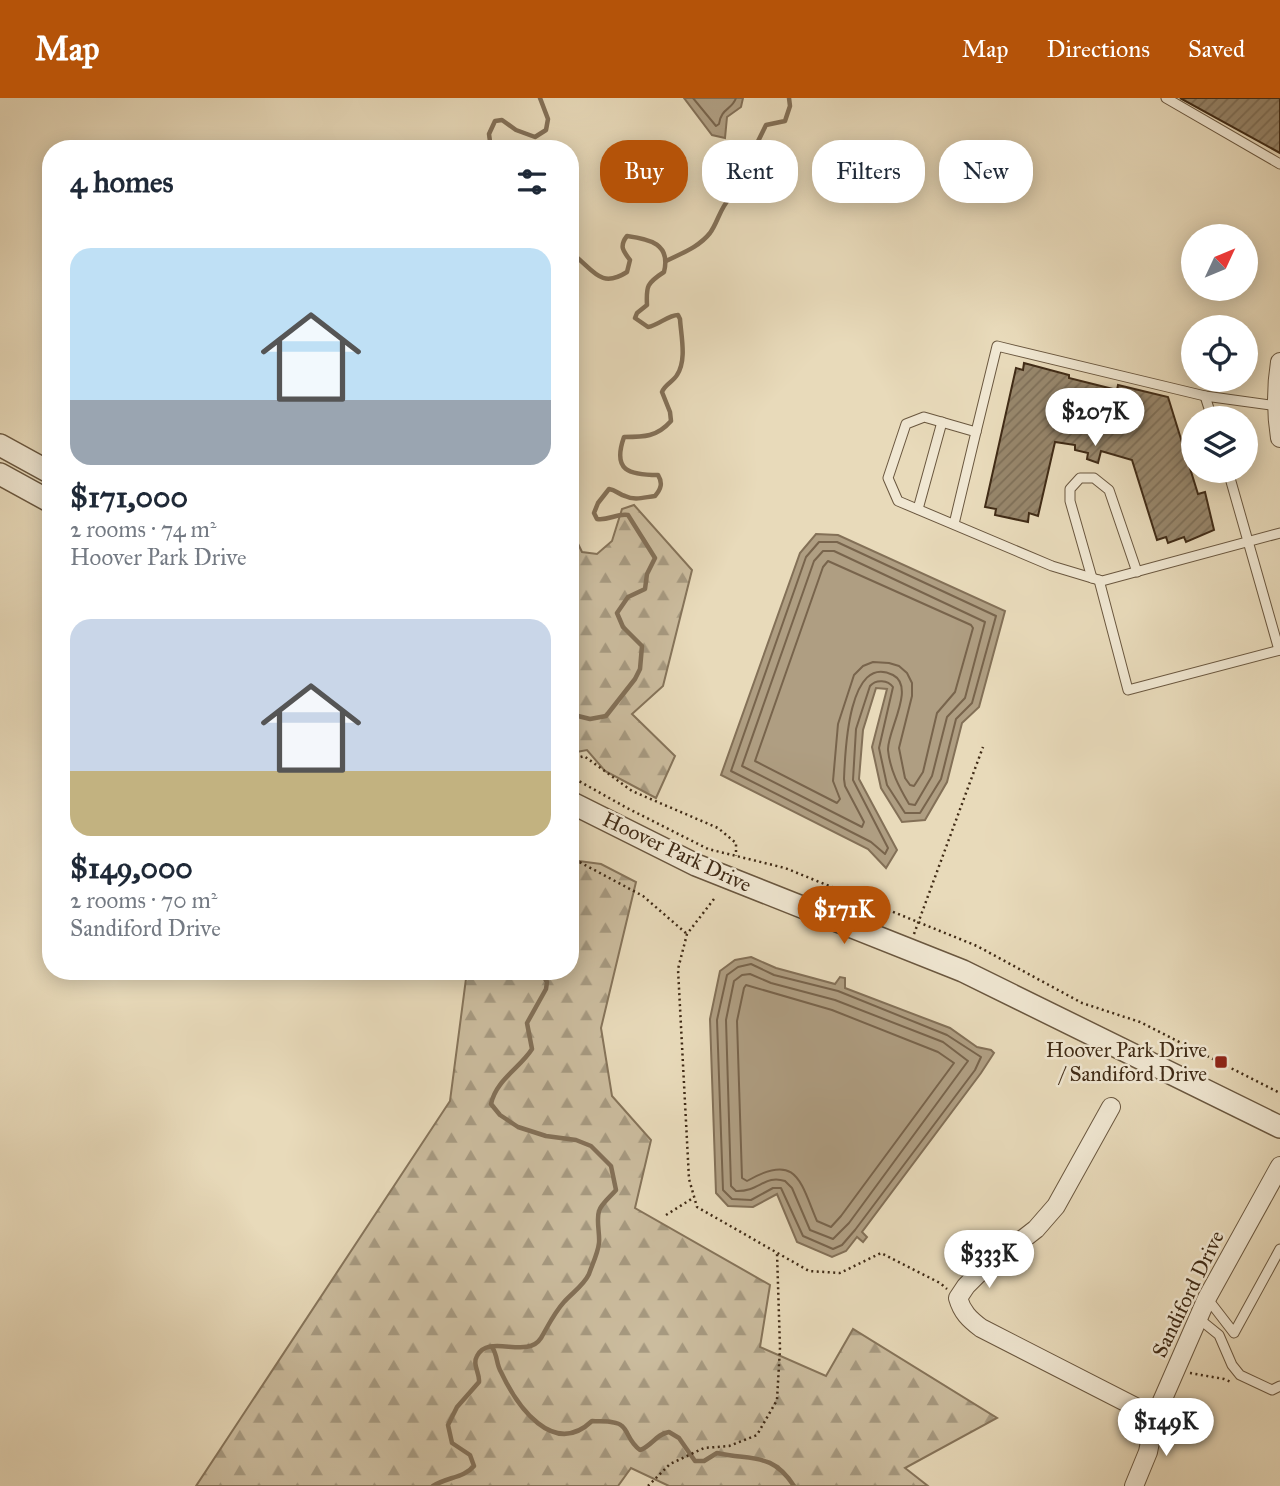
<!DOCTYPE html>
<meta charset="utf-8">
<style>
:root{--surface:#fff;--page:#f6f6f7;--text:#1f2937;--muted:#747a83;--accent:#b45309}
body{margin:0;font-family:"IM FELL Great Primer",serif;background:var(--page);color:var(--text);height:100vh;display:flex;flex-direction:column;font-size:26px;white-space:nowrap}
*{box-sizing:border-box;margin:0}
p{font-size:23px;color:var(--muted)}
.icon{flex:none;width:38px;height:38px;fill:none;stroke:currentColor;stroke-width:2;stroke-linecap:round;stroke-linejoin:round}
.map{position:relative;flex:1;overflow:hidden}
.drawer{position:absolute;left:42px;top:42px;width:537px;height:840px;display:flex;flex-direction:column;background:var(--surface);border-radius:28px;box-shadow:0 4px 18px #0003}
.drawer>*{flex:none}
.hud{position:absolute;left:600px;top:42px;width:574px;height:63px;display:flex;gap:14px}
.needle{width:46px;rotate:46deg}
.controls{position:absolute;left:1181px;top:126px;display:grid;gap:14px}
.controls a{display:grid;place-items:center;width:77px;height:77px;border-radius:50%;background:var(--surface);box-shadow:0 4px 18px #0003;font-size:35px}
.price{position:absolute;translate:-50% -60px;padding:0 16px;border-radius:24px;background:#fff;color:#222;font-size:23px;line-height:46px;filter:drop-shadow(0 2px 4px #0008)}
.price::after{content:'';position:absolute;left:50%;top:42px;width:21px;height:16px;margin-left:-10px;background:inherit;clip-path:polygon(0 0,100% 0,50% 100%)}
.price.on{background:var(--accent);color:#fff}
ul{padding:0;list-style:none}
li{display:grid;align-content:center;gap:14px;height:371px;padding:0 28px}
li span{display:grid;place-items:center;height:217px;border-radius:21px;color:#555}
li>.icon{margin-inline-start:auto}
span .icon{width:126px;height:126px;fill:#fffc;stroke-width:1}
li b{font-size:30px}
h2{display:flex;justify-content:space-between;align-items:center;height:84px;padding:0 28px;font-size:30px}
.pill{padding:0 24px;border-radius:28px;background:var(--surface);box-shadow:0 4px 18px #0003;font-size:24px;line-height:63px}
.pill.on{background:var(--accent);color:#fff}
header{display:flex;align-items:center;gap:42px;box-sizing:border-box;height:98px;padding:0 35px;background:var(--accent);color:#fff}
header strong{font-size:33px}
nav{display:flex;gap:38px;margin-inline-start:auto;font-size:24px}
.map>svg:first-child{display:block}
.forest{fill:url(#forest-firs);stroke:#86745a;stroke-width:2}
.water{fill:#af9e82;stroke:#837057;stroke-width:2}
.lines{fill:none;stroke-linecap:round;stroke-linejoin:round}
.shore{stroke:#78644c;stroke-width:2}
.stream{stroke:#837057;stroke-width:4.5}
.building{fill:url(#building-hatch);stroke:#402b16;stroke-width:2}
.service-casing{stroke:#6a573f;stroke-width:11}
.minor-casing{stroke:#6a573f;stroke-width:20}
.tertiary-casing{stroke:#6a573f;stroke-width:24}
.path{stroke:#402b16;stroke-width:2.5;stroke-dasharray:2 3.5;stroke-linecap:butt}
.service{stroke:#f0e7d2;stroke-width:9}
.minor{stroke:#f0e7d2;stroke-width:18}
.tertiary{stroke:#f0e7d2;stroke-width:21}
.poi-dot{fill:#8f2418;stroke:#f0e7d2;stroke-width:2.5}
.labels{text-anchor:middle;stroke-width:5;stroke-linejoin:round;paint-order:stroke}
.street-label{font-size:21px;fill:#402b16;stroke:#f0e7d2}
.poi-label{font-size:21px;fill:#402b16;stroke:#f0e7d2;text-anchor:end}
</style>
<header>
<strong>Map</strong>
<nav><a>Map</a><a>Directions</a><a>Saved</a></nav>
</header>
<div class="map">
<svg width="1280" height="1388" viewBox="0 0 1280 1388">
<defs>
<pattern id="forest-firs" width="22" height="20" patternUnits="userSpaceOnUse" patternTransform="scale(1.75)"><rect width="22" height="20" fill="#cbbc9e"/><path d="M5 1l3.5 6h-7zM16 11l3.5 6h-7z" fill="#a69980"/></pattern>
<pattern id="building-hatch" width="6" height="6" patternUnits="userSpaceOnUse" patternTransform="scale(1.75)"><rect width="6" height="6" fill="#97866b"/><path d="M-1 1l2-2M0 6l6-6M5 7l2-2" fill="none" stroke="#7d6e57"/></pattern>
</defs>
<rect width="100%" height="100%" fill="#e8daba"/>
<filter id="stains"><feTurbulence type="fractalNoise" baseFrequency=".00286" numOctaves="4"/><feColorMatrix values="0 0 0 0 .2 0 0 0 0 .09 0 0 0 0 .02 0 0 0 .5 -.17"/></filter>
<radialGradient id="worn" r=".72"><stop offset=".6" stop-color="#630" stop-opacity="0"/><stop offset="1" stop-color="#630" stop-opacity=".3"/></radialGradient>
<!-- forest -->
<g class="forest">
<path d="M 634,407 L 692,472 L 663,588 L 632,616 L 675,658 L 656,700 L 605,673 L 587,652 L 571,655 L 571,431 L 582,454 L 597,456 L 612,443 L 622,411 Z"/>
<path d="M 571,762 L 601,766 L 636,784 L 601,930 L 612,998 L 651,1042 L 635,1110 L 770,1187 L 760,1249 L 826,1278 L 853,1231 L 997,1320 L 905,1370 L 928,1388 L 669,1388 L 631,1370 L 618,1388 L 196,1388 L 450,1003 L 467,873 L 570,873 Z"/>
</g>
<!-- water -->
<g class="water">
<path d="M 684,0 L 743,0 L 741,9 L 727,19 L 725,40 L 712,37 Z"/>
<path d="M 816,436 L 838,437 L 1005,513 L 979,609 L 962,625 L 947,684 L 925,722 L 902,724 L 881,690 L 872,649 L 887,591 L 876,590 L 863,632 L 859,681 L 897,752 L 886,770 L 868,751 L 721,677 L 800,455 Z"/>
<path d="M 751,859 L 776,870 L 835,886 L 840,879 L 845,880 L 845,890 L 950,930 L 977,949 L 991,952 L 994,955 L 981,975 L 862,1134 L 867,1139 L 863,1144 L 857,1139 L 846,1153 L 832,1159 L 797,1144 L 777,1096 L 753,1109 L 728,1108 L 716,1095 L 710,921 L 720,873 L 735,862 Z"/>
</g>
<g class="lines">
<!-- shore -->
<g class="shore">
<path d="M 693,0 L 716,28 L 719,26 C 721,10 732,12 736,0"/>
<path d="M 819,444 L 837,444 L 996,518 L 972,605 L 956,621 L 941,681 L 920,715 L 905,715 L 887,687 L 879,650 L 893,589 C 888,582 876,581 870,588 L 856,631 L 853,682 L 888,750 L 885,756 L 871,744 L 731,673 L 806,459 Z"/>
<path d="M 823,453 L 834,453 L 985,524 L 965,600 L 947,619 L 932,678 L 915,707 L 909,706 C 899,689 890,672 888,652 C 887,633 916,589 893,577 C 848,554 845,656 844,681 L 845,688 L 864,724 L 862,729 L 742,668 L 814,463 Z"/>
<path d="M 828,463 L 971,527 L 973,530 L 955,594 L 937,615 L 923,674 L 914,688 L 910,687 L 905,680 L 899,650 L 912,598 L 912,585 L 907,575 L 899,568 L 889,565 L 873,564 L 863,568 L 854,577 L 838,626 L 833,683 L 840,701 L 837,705 L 755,663 L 823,469 Z"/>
<path d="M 751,866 L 774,877 L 838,893 L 947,937 L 981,959 L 975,972 L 855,1132 L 842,1147 L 833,1151 L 803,1138 L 781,1090 L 773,1090 L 751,1102 L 732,1101 L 723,1092 L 717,922 L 727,877 L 738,869 Z"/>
<path d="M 750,876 L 771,885 L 835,902 L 943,944 L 968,963 L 849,1125 L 833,1141 L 810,1132 L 792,1090 L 785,1083 C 765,1076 759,1094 736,1093 L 731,1088 L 726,922 L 734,883 L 742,877 Z"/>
<path d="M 746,887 L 832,912 L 938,954 L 954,965 L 841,1118 L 831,1129 L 817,1123 C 800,1083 797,1054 747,1083 L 742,1080 L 737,923 L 744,890 Z"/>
</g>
<!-- stream -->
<g class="stream">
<path d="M 491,51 L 489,36 L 495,23 L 502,22 L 516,32 L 535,39 L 546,32 L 548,21 L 540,0"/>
<path d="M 570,154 C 593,170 599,192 627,174 L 630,162 C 623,153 619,148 627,138 C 650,141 671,146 664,174 C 647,185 646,188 647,207 L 637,215 L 635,220 L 648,229 C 659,227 668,217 678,217 L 680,221 C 681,238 687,262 677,277 C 673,284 665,286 662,294 L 670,314 L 671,323 C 657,339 644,339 624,339 C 612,373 629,377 658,377 C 663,385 661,391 655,398 C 645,399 635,403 625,398 C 618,396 616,392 609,391 L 598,405 L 594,415 L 597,421 C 608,423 617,415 628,417 L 655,460 L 647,476 L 645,491 L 628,499 L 617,515 L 623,529 L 642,548 L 640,571 L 635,581 L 606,618 L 590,621 L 570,616"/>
<path d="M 666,163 C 682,155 699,149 710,135 C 718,124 720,110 730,100 L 766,27 L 785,23 L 790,8 L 789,0"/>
<path d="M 492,1249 C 498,1258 496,1266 501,1274 C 517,1308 553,1360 592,1323 C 600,1324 616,1322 622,1328 C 629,1334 628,1343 640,1352 C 652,1348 656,1336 669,1334 L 679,1340 L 695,1363 L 704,1363 L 717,1355 C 753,1363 772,1354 794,1388"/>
<path d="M 433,1388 C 447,1379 464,1380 474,1368 L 470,1357 L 452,1345 L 448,1327 L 457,1309 L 479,1284 C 480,1275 472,1267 477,1258 C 489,1235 527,1262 541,1240 C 548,1228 554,1215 564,1204 C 572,1195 584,1187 589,1176 C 592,1167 598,1155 599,1145 C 600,1136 596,1122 599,1113 C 601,1106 611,1098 616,1092 L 611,1068 L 591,1048 L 576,1042 L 546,1038 L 518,1029 L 500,1017 L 491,1006 C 496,982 520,970 532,951 L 527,925 L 546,891 L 547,884 L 544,879 L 535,878 L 528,873"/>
</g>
</g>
<!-- building -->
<g class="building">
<path d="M 1180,0 L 1280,0 L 1280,55 Z"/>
<path d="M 1024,265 L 1069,277 L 1069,280 L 1117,292 L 1118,287 L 1168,299 L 1198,396 L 1205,394 L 1214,432 L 1186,444 L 1184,439 L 1168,445 L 1166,439 L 1157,442 L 1132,362 L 1101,353 L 1098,365 L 1087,361 L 1088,355 L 1075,352 L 1075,347 L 1055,344 L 1038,418 L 1029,415 L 1028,424 L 995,417 L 996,411 L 985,409 L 1016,270 L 1023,272 Z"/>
</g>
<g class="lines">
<!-- service casing -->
<g class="service-casing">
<g id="service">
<path d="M 1166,0 L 1280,66"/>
<path d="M 1212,320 L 1205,298 L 1277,308"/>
<path d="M 976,334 L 997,248 L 1205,298"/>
<path d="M 1228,373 L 1279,552"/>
<path d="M 918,411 L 942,324"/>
<path d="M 954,426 L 976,334 L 924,319 L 906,326 L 888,380 L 898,403 L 1052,468 L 1102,483 L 1280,435"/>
<path d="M 1092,480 L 1070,403 L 1070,391 L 1080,380 L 1094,380 L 1109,392 L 1137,474"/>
<path d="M 1099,482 L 1128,592 L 1280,552"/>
<path d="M 1207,1200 L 1234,1235 L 1280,1151"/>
<path d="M 1198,1220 L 1219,1237 L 1232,1267 L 1240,1277 L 1272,1292 L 1280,1288"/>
</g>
</g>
<!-- minor casing -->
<g class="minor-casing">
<g id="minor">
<path d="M 1280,264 C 1276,289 1276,314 1280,340"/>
<path d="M 1111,1009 L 1056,1108 L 1036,1131 L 978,1176 L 966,1188 L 958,1200 C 962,1214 969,1221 981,1230 L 1155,1319"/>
<path d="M 1134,1388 L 1148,1354 L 1155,1319 L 1207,1200 L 1280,1068"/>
</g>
</g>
<!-- tertiary casing -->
<g class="tertiary-casing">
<g id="tertiary">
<path d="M 0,347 L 51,375"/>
<path d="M 0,376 L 51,404"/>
<path d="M 570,704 L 696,767 L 963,873 L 1280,1029"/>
</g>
</g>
<!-- path -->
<g class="path">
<path d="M 570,662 L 584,658 L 632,693 L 718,730 L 736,745 L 736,758"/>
<path d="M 570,678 L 627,710 L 708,751 L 785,770 L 977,848 L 1082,905 L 1140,924 L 1280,995"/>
<path d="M 570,759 L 643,798 L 687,836"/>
<path d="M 714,801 L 687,836 L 678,871 L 689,1081 L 697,1109 L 809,1173 L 840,1175 L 881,1155 L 940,1185 L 947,1191"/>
<path d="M 914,836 L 983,649"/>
<path d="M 666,1117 L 693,1100"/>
<path d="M 1190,1275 L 1224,1281 L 1231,1284"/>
<path d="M 648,1388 L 670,1366 L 704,1350 L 729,1348 L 757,1337 L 777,1302 L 780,1250 L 777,1155"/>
</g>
<!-- service -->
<use href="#service" class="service"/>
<!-- minor -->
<use href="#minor" class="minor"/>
<!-- tertiary -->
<use href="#tertiary" class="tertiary"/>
</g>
<!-- markers -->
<rect class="poi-dot" x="1214" y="957" width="14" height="14" rx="3.5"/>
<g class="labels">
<!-- street labels -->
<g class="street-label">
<text transform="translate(677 754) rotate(25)" y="7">Hoover Park Drive</text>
<text transform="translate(1188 1196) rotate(-64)" y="7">Sandiford Drive</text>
</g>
<!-- poi labels -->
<g class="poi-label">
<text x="1207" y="959">Hoover Park Drive<tspan x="1207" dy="24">/ Sandiford Drive</tspan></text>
</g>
</g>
<rect width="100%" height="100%" filter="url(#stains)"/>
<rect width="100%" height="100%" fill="url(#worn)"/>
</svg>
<div class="controls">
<a><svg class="needle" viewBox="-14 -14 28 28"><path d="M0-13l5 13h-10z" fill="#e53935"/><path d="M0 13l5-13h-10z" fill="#747a83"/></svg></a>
<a><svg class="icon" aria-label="locate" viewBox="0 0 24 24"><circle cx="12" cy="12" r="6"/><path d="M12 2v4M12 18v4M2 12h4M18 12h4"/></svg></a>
<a><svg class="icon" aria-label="layers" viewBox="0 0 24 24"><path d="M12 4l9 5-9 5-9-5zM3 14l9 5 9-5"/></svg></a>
</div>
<b class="price" style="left:1095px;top:350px">$207K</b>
<b class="price on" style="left:844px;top:848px">$171K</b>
<b class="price" style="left:989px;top:1192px">$333K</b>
<b class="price" style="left:1166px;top:1360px">$149K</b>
<div class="hud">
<a class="pill on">Buy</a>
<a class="pill">Rent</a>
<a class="pill">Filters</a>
<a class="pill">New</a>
</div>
<section class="drawer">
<h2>4 homes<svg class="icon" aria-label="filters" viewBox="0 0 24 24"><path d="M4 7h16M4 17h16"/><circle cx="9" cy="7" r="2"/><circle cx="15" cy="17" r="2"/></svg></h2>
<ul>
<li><span style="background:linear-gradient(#bfe0f5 70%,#9aa5b1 0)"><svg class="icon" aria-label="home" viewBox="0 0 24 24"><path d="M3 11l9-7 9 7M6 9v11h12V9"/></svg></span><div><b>$171,000</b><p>2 rooms · 74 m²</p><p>Hoover Park Drive</p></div></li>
<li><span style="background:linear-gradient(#c9d6e8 70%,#c2b280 0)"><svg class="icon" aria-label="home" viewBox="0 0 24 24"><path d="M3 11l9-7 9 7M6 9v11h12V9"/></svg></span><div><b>$149,000</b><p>2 rooms · 70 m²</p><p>Sandiford Drive</p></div></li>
</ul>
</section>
</div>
